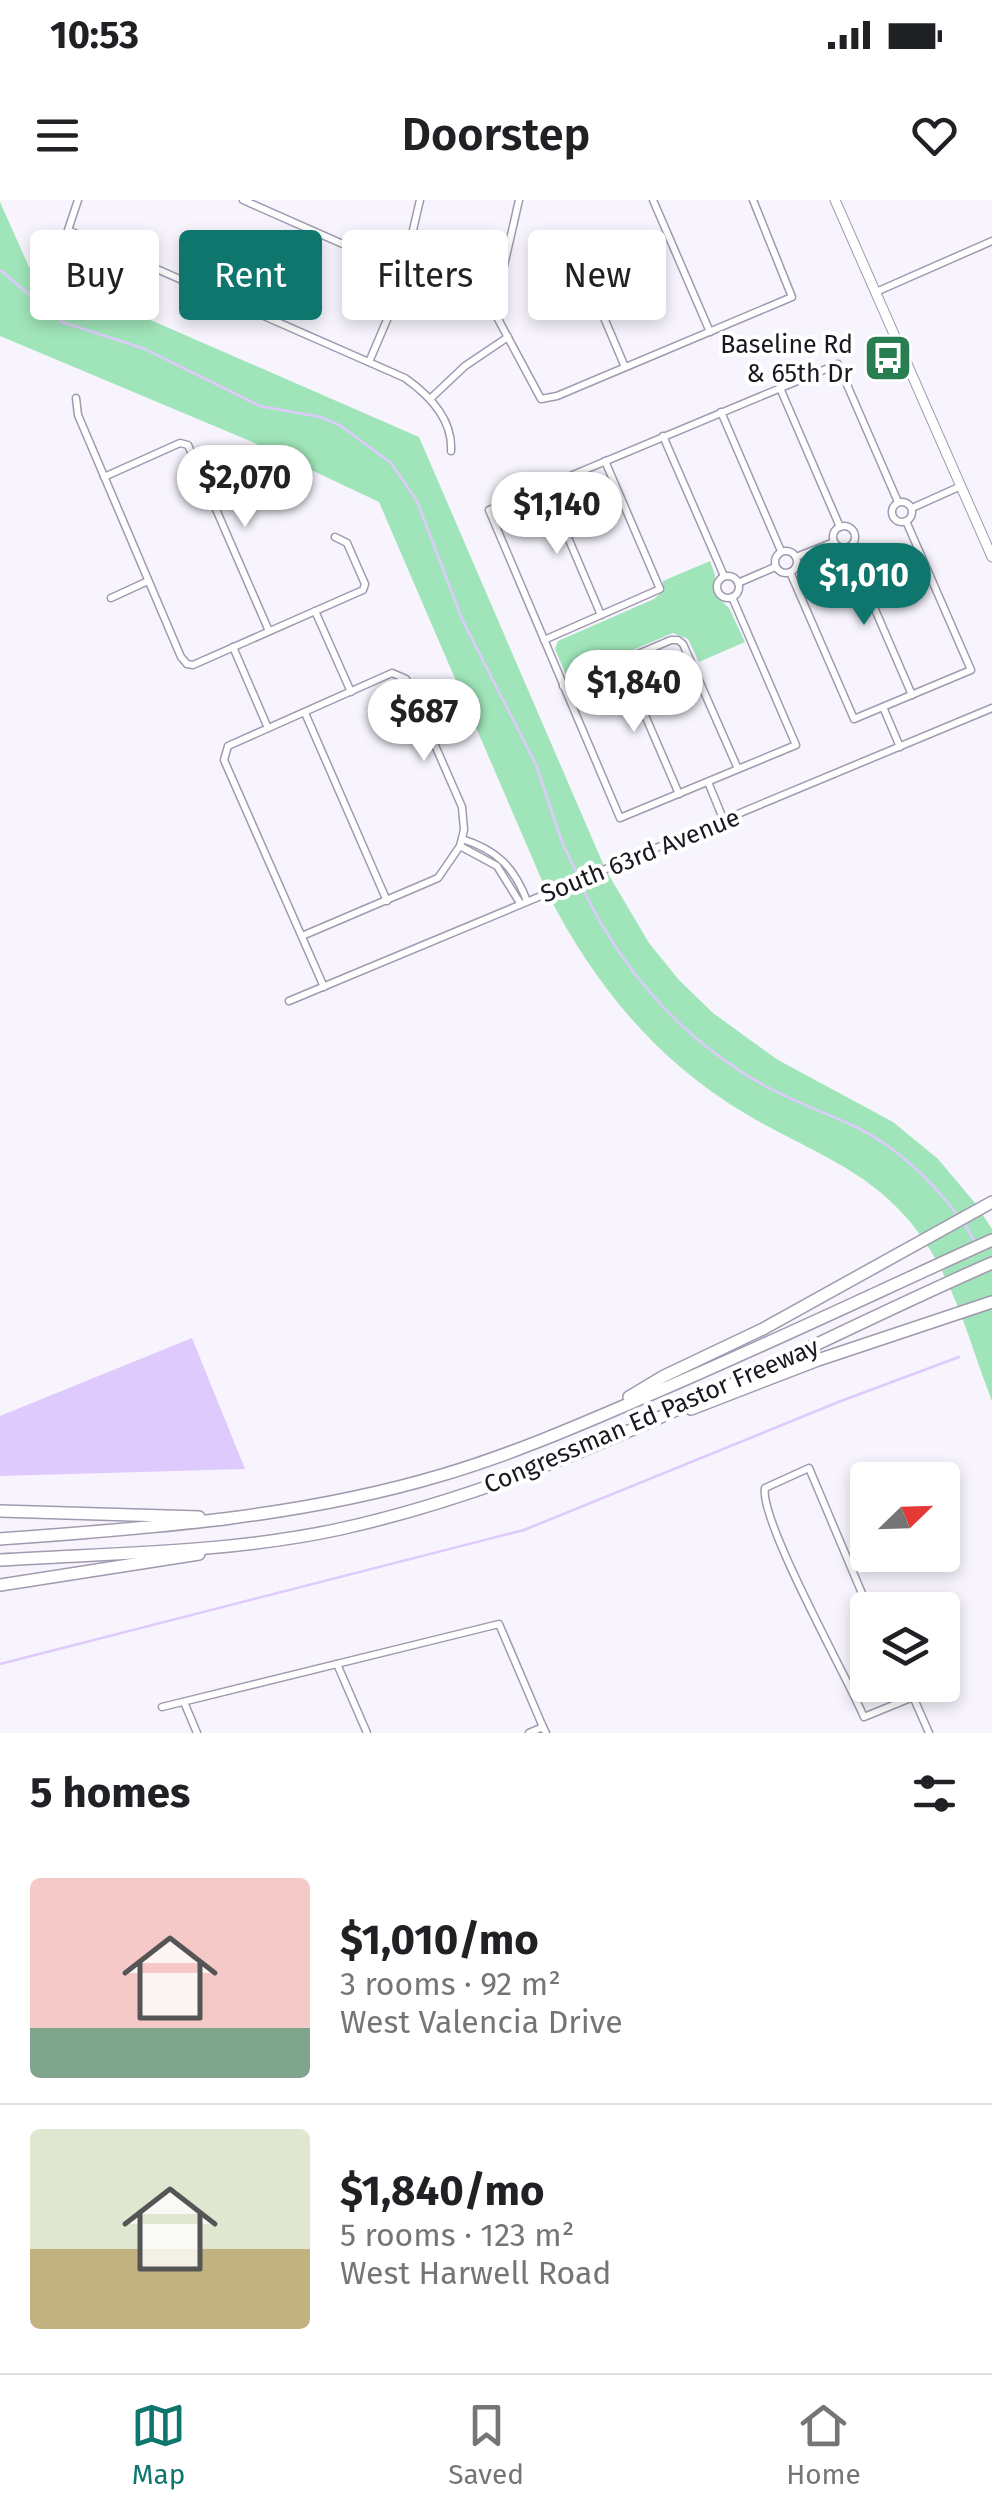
<!DOCTYPE html>
<meta charset="utf-8">
<style>
:root{--surface:#fff;--page:#f6f6f6;--text:#202124;--muted:#757577;--line:#e0e0e0;--accent:#0f766e}
body{margin:0;font-family:"Fira Sans",sans-serif;background:var(--page);color:var(--text);height:100vh;display:flex;flex-direction:column;font-size:38px;white-space:nowrap}
*{box-sizing:border-box;margin:0}
p{font-size:32px;color:var(--muted)}
.icon{flex:none;width:55px;height:55px;fill:none;stroke:currentColor;stroke-width:2;stroke-linecap:round;stroke-linejoin:round}
.map{position:relative;height:1533px;overflow:hidden}
.side{display:flex;flex-direction:column;background:var(--surface);flex:1}
.side>*{flex:none}
.top-card{position:absolute;left:30px;top:30px;width:932px;height:90px;display:flex;gap:20px}
.needle{width:65px;rotate:67deg}
.buttons{position:absolute;left:850px;top:1262px;display:grid;gap:20px}
.buttons a{display:grid;place-items:center;width:110px;height:110px;border-radius:10px;background:var(--surface);box-shadow:0 5px 15px #0003;font-size:50px}
.price{position:absolute;translate:-50% -85px;padding:0 22px;border-radius:35px;background:#fff;color:#222;font-size:32px;line-height:65px;filter:drop-shadow(0 2px 5px #0008)}
.price::after{content:'';position:absolute;left:50%;top:60px;width:30px;height:22px;margin-left:-15px;background:inherit;clip-path:polygon(0 0,100% 0,50% 100%)}
.price.selected{background:var(--accent);color:#fff}
ul{padding:0;list-style:none}
li{display:flex;align-items:center;gap:30px;height:250px;padding:0 30px}
li+li{border-top:2px solid var(--line)}
li span{display:grid;place-items:center;flex:none;width:280px;height:200px;border-radius:10px;color:#555}
li>.icon{margin-inline-start:auto}
span .icon{width:120px;height:120px;fill:#fffc;stroke-width:1}
li b{font-size:42px}
h2{display:flex;justify-content:space-between;align-items:center;height:120px;padding:0 30px;font-size:42px}
.chip{padding:0 35px;border-radius:10px;background:var(--surface);box-shadow:0 5px 15px #0003;font-size:35px;line-height:90px}
.chip.selected{background:var(--accent);color:#fff}
.status{display:flex;justify-content:space-between;align-items:center;height:70px;padding:0 50px;background:var(--surface);direction:ltr}
.status svg{height:28px;fill:currentColor}
header{display:flex;justify-content:space-between;align-items:center;height:130px;padding:0 30px;background:var(--surface);font-size:45px;font-weight:600}
.menu{display:flex;justify-content:space-around;align-items:center;height:140px;border-top:2px solid var(--line);background:var(--surface);font-size:28px;color:var(--muted)}
.menu a{display:grid;justify-items:center;gap:5px}
.menu .selected{color:var(--accent)}
.map>svg:first-child{display:block}
.green{fill:#a0e5ba}
.water{fill:#decafd}
.lines{fill:none;stroke-linecap:round;stroke-linejoin:round}
.stream{stroke:#decafd;stroke-width:2.5}
.street-casing{stroke:#a199af;stroke-width:9}
.secondary-casing{stroke:#a199af;stroke-width:11}
.highway-casing{stroke:#a199af;stroke-width:14}
.street{stroke:#fff;stroke-width:6}
.secondary{stroke:#fff;stroke-width:9}
.highway{stroke:#fff;stroke-width:11}
.labels{text-anchor:middle;stroke-width:8;stroke-linejoin:round;paint-order:stroke}
.poi-label{font-size:25px;fill:#1a171f;stroke:#fff;text-anchor:end}
.street-label{font-size:25px;fill:#1a171f;stroke:#fff}
</style>
<div class="status"><b>10:53</b><svg viewBox="0 0 49 12"><path d="M0 12V9h3v3zM5 12V6h3v6zM10 12V3h3v9zM15 12V0h3v12zM26 1h20v11H26zM47 4h2v5h-2z"/></svg></div>
<header><svg class="icon" aria-label="menu" viewBox="0 0 24 24"><path d="M4 6h16M4 12h16M4 18h16"/></svg>Doorstep<svg class="icon" aria-label="heart" viewBox="0 0 24 24"><path d="M12 20l-8-8c-3-5 5-10 8-4 3-6 11-1 8 4z"/></svg></header>
<div class="map">
<svg width="992" height="1533" viewBox="0 0 992 1533">
<rect width="100%" height="100%" fill="#f7f4fd"/>
<!-- green -->
<g class="green">
<path d="M 0,2 L 29,67 L 419,237 L 604,666 L 546,690 L 379,302 L 250,241 L 0,136 Z"/>
<path d="M 710,361 L 715,375 L 714,394 L 729,408 L 745,442 L 699,462 L 688,439 L 673,433 L 571,476 L 565,473 L 555,449 L 558,441 L 654,399 L 662,392 L 663,381 Z"/>
<path d="M 607,672 L 649,743 L 679,780 L 713,813 L 778,860 L 893,922 L 938,959 L 975,1003 L 992,1029 L 992,1201 C 967,1137 952,1068 905,1016 C 861,966 801,947 746,914 C 658,862 595,786 549,696 Z"/>
</g>
<!-- water -->
<path class="water" d="M 192,1138 L 245,1269 L 0,1276 L 0,1216 Z"/>
<g class="lines">
<!-- stream -->
<g class="stream">
<path d="M 0,70 L 62,122 L 145,149 L 260,206 L 320,217 L 341,226 L 391,263 L 417,301 L 462,419 L 536,565 L 562,642 L 578,676"/>
<path d="M 582,687 C 622,771 683,840 765,886 C 795,902 826,913 856,927 C 896,946 933,982 959,1017"/>
<path d="M 964,1023 L 975,1042"/>
<path d="M 0,1464 L 524,1330 L 841,1201 L 959,1157"/>
</g>
<!-- street casing -->
<g class="street-casing">
<g id="street">
<path d="M 78,0 L 68,30 L 405,178 C 429,195 453,220 451,251"/>
<path d="M 243,0 L 404,71"/>
<path d="M 519,0 L 495,105 L 498,119 L 541,199 L 557,196 L 792,97 L 753,0"/>
<path d="M 653,0 L 710,132"/>
<path d="M 582,84 L 596,99 L 625,167"/>
<path d="M 876,92 L 992,41"/>
<path d="M 369,162 L 398,94 L 420,0"/>
<path d="M 780,188 L 840,327"/>
<path d="M 76,198 L 78,215 L 181,457 L 187,464 L 193,465 L 363,390 L 365,384 L 347,343 L 335,337"/>
<path d="M 430,199 L 465,166 L 508,137"/>
<path d="M 721,212 L 781,351"/>
<path d="M 663,236 L 724,376"/>
<path d="M 104,277 L 180,243 L 188,245 L 269,431"/>
<path d="M 546,286 L 601,415"/>
<circle cx="902" cy="312" r="10"/>
<path d="M 912,308 L 961,286"/>
<circle cx="844" cy="337" r="11"/>
<path d="M 848,347 L 912,495"/>
<circle cx="786" cy="362" r="11"/>
<path d="M 796,357 L 834,342"/>
<path d="M 790,372 L 854,519 L 971,470 L 906,321"/>
<circle cx="728" cy="387" r="11"/>
<path d="M 738,383 L 775,367"/>
<path d="M 732,397 L 796,545 L 620,618 L 489,310 L 838,164 L 898,302"/>
<path d="M 111,398 L 148,381"/>
<path d="M 315,411 L 351,492"/>
<path d="M 544,440 L 660,389 L 605,261"/>
<path d="M 233,447 L 268,528"/>
<path d="M 622,462 L 679,594"/>
<path d="M 563,486 L 671,440 L 678,440 L 683,444 L 738,569"/>
<path d="M 883,507 L 900,547"/>
<path d="M 305,513 L 387,701"/>
<path d="M 708,582 L 724,621"/>
<path d="M 462,639 C 497,650 514,667 527,701"/>
<path d="M 460,646 L 497,666 L 520,703"/>
<path d="M 302,736 L 438,678 L 460,646 L 464,630 L 462,607 L 406,479 L 392,473 L 228,546 L 224,560 L 324,787"/>
<path d="M 289,801 L 992,508"/>
<path d="M 869,1410 L 809,1268 L 765,1288 C 759,1320 847,1477 864,1517 L 913,1497"/>
<path d="M 337,1464 L 367,1533"/>
<path d="M 908,1485 L 929,1533"/>
<path d="M 184,1502 L 197,1533"/>
<path d="M 162,1507 L 499,1424 L 543,1527"/>
<path d="M 529,1533 L 543,1527 L 546,1533"/>
</g>
</g>
<!-- secondary casing -->
<g class="secondary-casing">
<path id="secondary" d="M 835,0 L 992,357"/>
</g>
<!-- highway casing -->
<g class="highway-casing">
<g id="highway">
<path d="M 629,1197 L 664,1176 L 763,1129 L 992,1002"/>
<path d="M 691,1209 L 818,1160 L 992,1102"/>
<path d="M 0,1311 L 199,1317"/>
<path d="M 0,1339 C 149,1328 298,1318 442,1275 C 510,1255 575,1227 640,1199 C 758,1149 875,1093 992,1040"/>
<path d="M 0,1360 C 113,1353 229,1353 340,1329 C 570,1278 777,1157 992,1063"/>
<path d="M 0,1385 L 199,1354"/>
</g>
</g>
<!-- street -->
<use href="#street" class="street"/>
<!-- secondary -->
<use href="#secondary" class="secondary"/>
<!-- highway -->
<use href="#highway" class="highway"/>
</g>
<!-- icons -->
<defs>
<g id="bus-square" transform="scale(2.5)"><rect x="-9" y="-9" width="18" height="18" rx="4" fill="#297e51" stroke="#fff"/><path d="M-5-6H5V4H4V6H2V4H-2V6H-4V4H-5ZM-3.5-4V0h7V-4ZM-3.5 1.2v1.5H-2V1.2ZM2 1.2v1.5H3.5V1.2Z" fill="#fff"/></g>
</defs>
<g fill-rule="evenodd">
<use href="#bus-square" x="888" y="158"/>
</g>
<g class="labels">
<!-- poi labels -->
<g class="poi-label">
<text x="853" y="153">Baseline Rd<tspan x="853" dy="29">&amp; 65th Dr</tspan></text>
</g>
<!-- street labels -->
<g class="street-label">
<text transform="translate(640 655) rotate(-22)" y="9">South 63rd Avenue</text>
<text transform="translate(651 1215) rotate(-23)" y="9">Congressman Ed Pastor Freeway</text>
</g>
</g>
</svg>
<div class="buttons">
<a><svg class="needle" viewBox="-14 -14 28 28"><path d="M0-13l5 13h-10z" fill="#e53935"/><path d="M0 13l5-13h-10z" fill="#757577"/></svg></a>
<a><svg class="icon" aria-label="layers" viewBox="0 0 24 24"><path d="M12 4l9 5-9 5-9-5zM3 14l9 5 9-5"/></svg></a>
</div>
<b class="price" style="left:245px;top:330px">$2,070</b>
<b class="price" style="left:557px;top:357px">$1,140</b>
<b class="price selected" style="left:864px;top:428px">$1,010</b>
<b class="price" style="left:634px;top:535px">$1,840</b>
<b class="price" style="left:424px;top:564px">$687</b>
<div class="top-card">
<a class="chip">Buy</a>
<a class="chip selected">Rent</a>
<a class="chip">Filters</a>
<a class="chip">New</a>
</div>
</div>
<section class="side">
<h2>5 homes<svg class="icon" aria-label="filters" viewBox="0 0 24 24"><path d="M4 7h16M4 17h16"/><circle cx="9" cy="7" r="2"/><circle cx="15" cy="17" r="2"/></svg></h2>
<ul>
<li><span style="background:linear-gradient(#f6c9c9 75%,#7fa58c 0)"><svg class="icon" aria-label="home" viewBox="0 0 24 24"><path d="M3 11l9-7 9 7M6 9v11h12V9"/></svg></span><div><b>$1,010/mo</b><p>3 rooms · 92 m²</p><p>West Valencia Drive</p></div></li>
<li><span style="background:linear-gradient(#dfe7d0 60%,#c2b280 0)"><svg class="icon" aria-label="home" viewBox="0 0 24 24"><path d="M3 11l9-7 9 7M6 9v11h12V9"/></svg></span><div><b>$1,840/mo</b><p>5 rooms · 123 m²</p><p>West Harwell Road</p></div></li>
</ul>
</section>
<nav class="menu">
<a class="selected"><svg class="icon" aria-label="map" viewBox="0 0 24 24"><path d="M3 6l6-2 6 2 6-2v14l-6 2-6-2-6 2zM9 4v14M15 6v14"/></svg>Map</a>
<a><svg class="icon" aria-label="saved" viewBox="0 0 24 24"><path d="M7 4h10v16l-5-4-5 4z"/></svg>Saved</a>
<a><svg class="icon" aria-label="home" viewBox="0 0 24 24"><path d="M3 11l9-7 9 7M6 9v11h12V9"/></svg>Home</a>
</nav>
